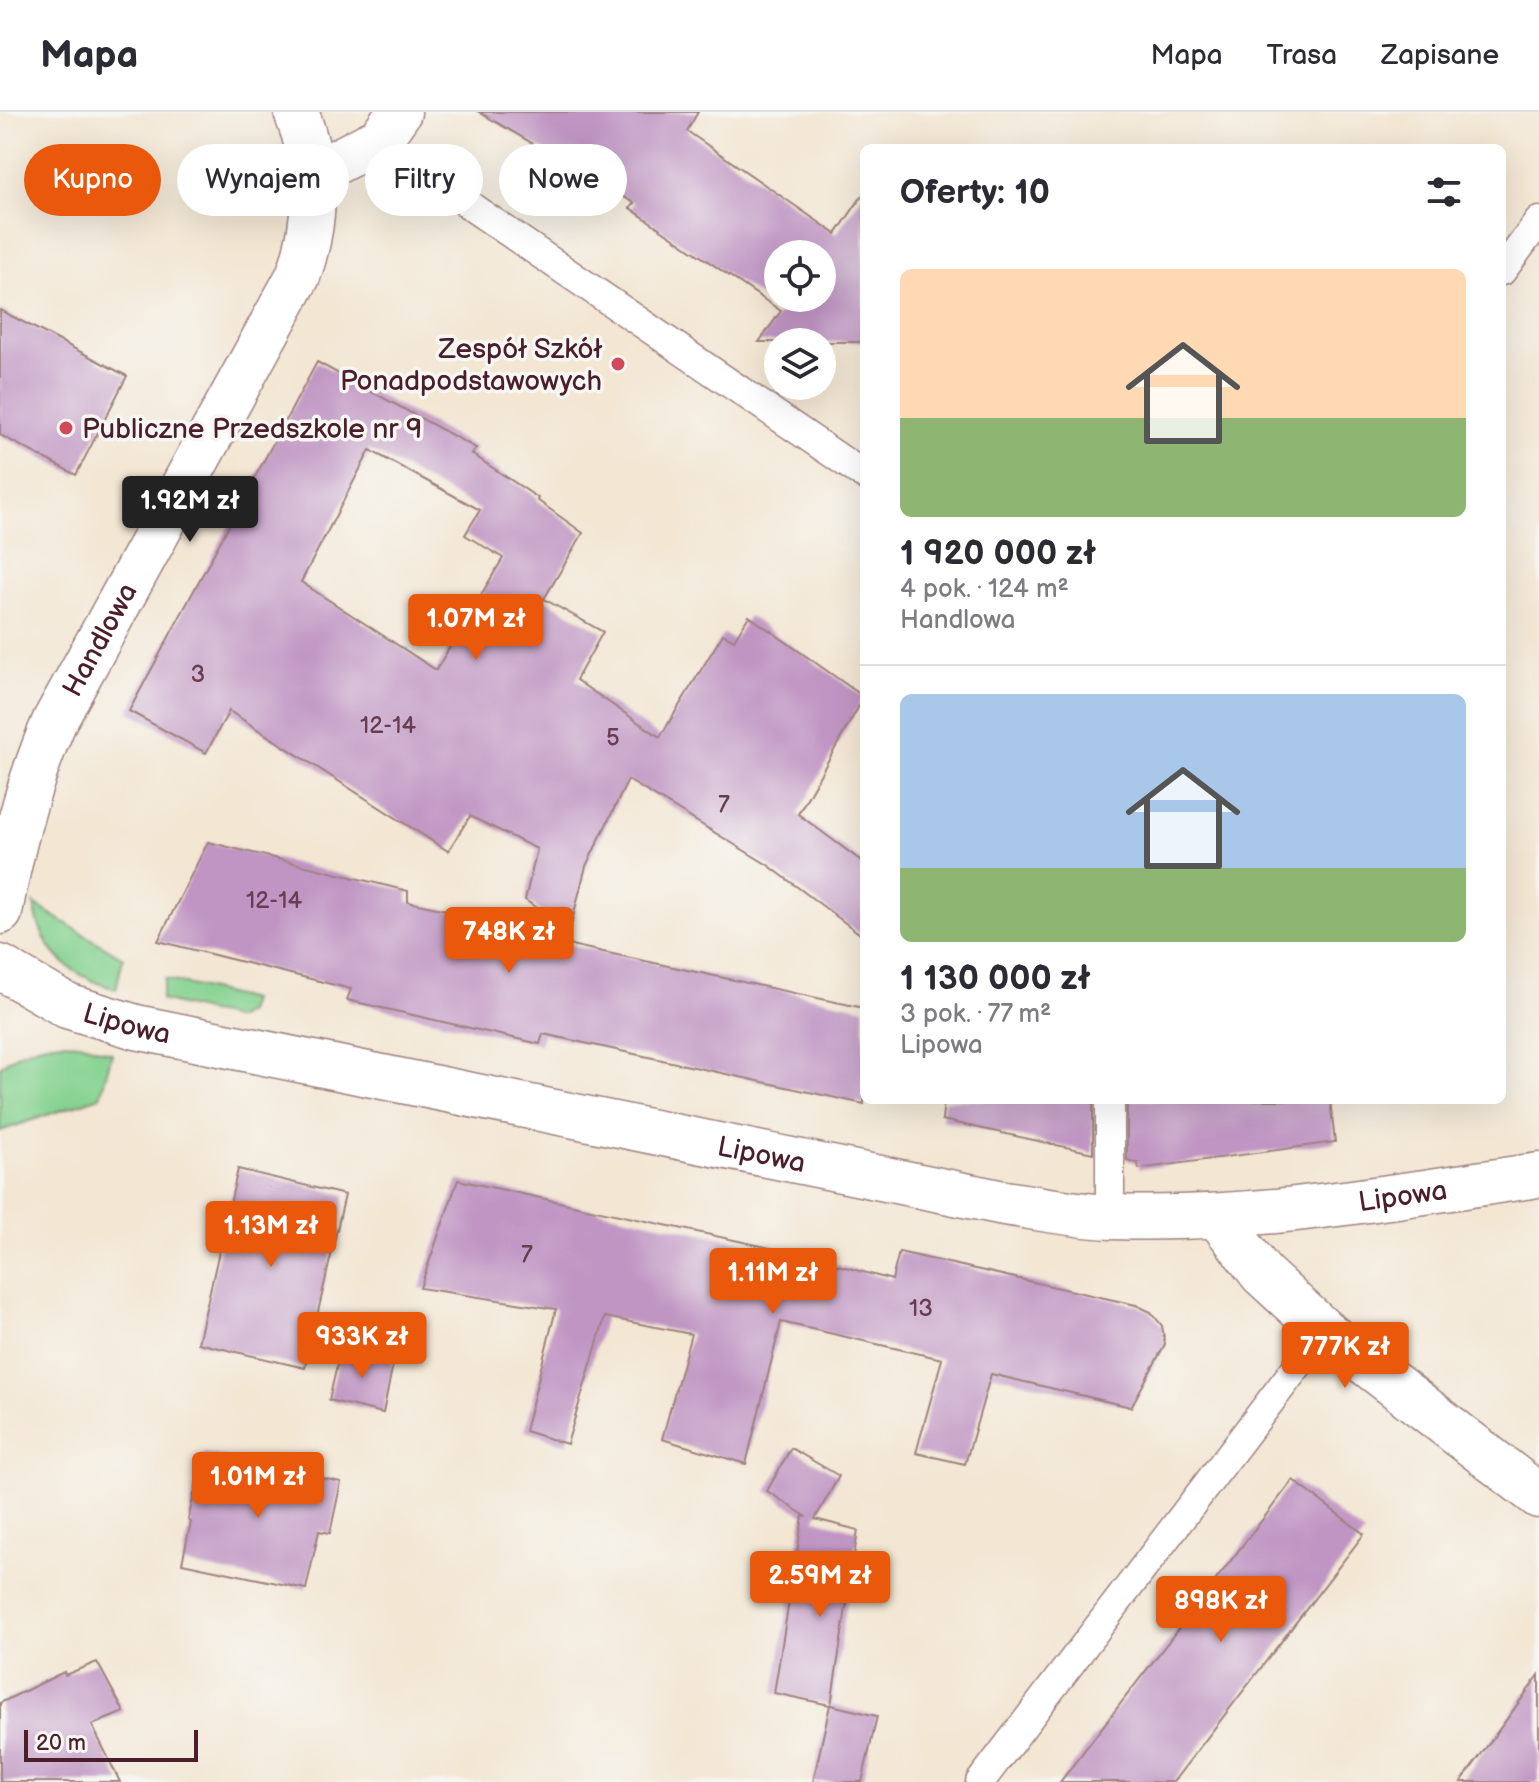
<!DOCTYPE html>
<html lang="pl">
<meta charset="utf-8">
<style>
:root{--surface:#fff;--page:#f2f2f3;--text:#2b2b33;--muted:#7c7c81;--line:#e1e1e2;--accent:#ea580c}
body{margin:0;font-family:"Balsamiq Sans",sans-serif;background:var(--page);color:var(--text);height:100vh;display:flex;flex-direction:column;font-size:30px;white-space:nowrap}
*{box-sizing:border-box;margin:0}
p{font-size:26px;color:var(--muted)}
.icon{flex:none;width:44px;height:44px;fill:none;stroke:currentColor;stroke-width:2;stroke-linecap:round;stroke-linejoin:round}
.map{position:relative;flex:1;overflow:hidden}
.drawer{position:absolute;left:860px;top:32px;width:646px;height:960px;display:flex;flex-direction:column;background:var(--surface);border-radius:12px;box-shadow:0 8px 32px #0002}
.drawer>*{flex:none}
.guide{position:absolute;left:24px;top:32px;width:716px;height:72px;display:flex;gap:16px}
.fabs{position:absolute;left:764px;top:128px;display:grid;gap:16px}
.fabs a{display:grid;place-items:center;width:72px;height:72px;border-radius:50%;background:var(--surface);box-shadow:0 8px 32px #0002;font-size:40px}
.scale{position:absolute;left:24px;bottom:20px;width:174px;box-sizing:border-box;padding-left:8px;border:4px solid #4a1f2b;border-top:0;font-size:22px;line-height:28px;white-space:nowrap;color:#4a1f2b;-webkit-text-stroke:6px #f6f6f2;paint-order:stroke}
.price{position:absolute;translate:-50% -68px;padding:0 18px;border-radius:8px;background:var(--accent);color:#fff;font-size:26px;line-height:52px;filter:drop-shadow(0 2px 4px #0008)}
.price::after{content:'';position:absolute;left:50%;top:48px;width:24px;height:18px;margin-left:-12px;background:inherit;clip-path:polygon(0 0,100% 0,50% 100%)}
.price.selected{background:#222;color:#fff}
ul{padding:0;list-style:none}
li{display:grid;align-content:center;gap:16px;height:424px;padding:0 40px}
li+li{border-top:2px solid var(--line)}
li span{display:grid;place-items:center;height:248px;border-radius:12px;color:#555}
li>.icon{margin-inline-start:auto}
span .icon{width:144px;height:144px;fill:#fffc;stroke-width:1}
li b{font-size:34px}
h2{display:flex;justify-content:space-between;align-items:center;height:96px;padding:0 40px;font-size:34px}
.pill{padding:0 28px;border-radius:36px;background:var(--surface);box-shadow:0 8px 32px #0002;font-size:28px;line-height:72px}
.pill.selected{background:var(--accent);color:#fff}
header{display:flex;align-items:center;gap:48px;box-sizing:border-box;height:112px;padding:0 40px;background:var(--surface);border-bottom:2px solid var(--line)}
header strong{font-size:38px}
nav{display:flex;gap:44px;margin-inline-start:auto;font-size:28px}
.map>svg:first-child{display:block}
.green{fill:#85d290;stroke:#68785e;stroke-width:2}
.building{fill:#c095c3;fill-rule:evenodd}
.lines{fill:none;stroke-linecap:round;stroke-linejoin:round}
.lane-casing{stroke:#9e827f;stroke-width:31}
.street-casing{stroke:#9e827f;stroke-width:47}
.secondary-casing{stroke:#9e827f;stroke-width:47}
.lane{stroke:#fff;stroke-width:28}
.street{stroke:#fff;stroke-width:44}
.secondary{stroke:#fff;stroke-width:44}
.poi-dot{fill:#d1495b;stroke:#f6f6f2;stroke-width:3}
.labels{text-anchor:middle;stroke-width:7;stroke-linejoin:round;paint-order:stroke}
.number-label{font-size:24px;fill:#683c51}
.poi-label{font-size:28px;fill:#4a1f2b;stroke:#f6f6f2;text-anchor:end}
.street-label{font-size:28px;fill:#4a1f2b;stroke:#f6f6f2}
</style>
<header>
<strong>Mapa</strong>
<nav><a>Mapa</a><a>Trasa</a><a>Zapisane</a></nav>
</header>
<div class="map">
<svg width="1539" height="1670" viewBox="0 0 1539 1670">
<rect width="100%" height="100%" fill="#f6f6f2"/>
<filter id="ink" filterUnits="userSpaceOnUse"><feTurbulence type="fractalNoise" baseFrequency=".0125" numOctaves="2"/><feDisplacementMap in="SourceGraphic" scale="16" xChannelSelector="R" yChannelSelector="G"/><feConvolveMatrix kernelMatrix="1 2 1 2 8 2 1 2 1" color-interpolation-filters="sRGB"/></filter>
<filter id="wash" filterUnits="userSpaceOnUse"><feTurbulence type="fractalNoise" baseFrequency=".006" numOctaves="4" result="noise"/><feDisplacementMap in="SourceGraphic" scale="32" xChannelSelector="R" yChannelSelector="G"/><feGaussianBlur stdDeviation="1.8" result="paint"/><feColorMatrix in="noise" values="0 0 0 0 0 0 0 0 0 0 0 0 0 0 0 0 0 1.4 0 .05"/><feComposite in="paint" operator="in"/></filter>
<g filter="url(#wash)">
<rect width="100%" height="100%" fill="#f3e6d3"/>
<!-- green -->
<g class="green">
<path d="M 34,792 L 123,846 L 116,877 C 70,863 42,842 34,792 Z"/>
<path d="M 165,867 L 251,888 L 247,900 L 236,907 L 161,888 Z"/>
<path d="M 61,930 L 79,931 L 112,941 L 100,985 L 0,1019 L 0,955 C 17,939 39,932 61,930 Z"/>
</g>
<g id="blocks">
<!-- building -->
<g class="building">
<path d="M 479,0 L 698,0 L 687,19 L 836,122 L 864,81 L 864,230 L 759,230 L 781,199 L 630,96 L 634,91 ZM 778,142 L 822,142 L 822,186 L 778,186 Z"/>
<path d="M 0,198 L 127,264 L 76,363 L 0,323 Z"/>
<path d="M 317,250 L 476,336 L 472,342 L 538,386 L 537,388 L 583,421 L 544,487 L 603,520 L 576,568 L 660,625 L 723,522 L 734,528 L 749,504 L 864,585 L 798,702 L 864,751 L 864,825 L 768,753 L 628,668 L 586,754 L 570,817 L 525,788 L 537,737 L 470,704 L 448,739 L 229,599 L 206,641 L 129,599 ZM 370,338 L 480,398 L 465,423 L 503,446 L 436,558 L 301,470 Z"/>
<path d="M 208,730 L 408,779 L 408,790 L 518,813 L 520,806 L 570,818 L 566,832 L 864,896 L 864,992 L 543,922 L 540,932 L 347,888 L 351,877 L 158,829 Z"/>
<path d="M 944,988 L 1093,988 L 1093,1041 L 942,1008 Z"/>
<path d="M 1127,988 L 1330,988 L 1335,1030 L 1139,1057 L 1138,1051 L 1127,1048 Z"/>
<path d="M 238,1057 L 345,1083 L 305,1256 L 198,1231 Z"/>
<path d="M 458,1068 L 798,1142 L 892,1168 L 899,1140 L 1136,1193 L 1151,1200 L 1162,1214 L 1165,1232 L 1131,1295 L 991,1262 L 965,1352 L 916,1341 L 942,1247 L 781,1210 L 746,1352 L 662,1327 L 691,1222 L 605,1205 L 567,1332 L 525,1319 L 556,1197 L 420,1176 Z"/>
<path d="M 341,1236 L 394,1247 L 383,1301 L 329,1288 Z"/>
<path d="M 791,1336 L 839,1364 L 815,1407 L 858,1418 L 831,1593 L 877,1604 L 862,1670 L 813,1670 L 830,1593 L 774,1581 L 803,1404 L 807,1405 L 767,1379 Z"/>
<path d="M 204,1341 L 341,1370 L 330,1421 L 319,1419 L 306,1477 L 182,1451 L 191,1410 L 188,1408 Z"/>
<path d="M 1293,1368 L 1364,1422 L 1173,1670 L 1060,1670 Z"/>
<path d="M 97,1550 L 124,1600 L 92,1613 L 120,1670 L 0,1670 L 0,1591 L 64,1560 L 65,1563 Z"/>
<path d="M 1539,1563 L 1539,1670 L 1461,1670 Z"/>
</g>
</g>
</g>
<g filter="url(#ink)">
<use href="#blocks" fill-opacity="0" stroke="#9e827f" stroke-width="2"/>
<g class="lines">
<!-- lane casing -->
<g class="lane-casing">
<g id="lane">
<path d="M 380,27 L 476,98 L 864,363"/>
<path d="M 1502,159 L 1539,109"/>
<path d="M 1110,988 L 1110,1105"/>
<path d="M 980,1670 L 1324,1219"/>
</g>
</g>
<!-- street casing -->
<g class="street-casing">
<g id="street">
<path d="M 313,62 L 380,27 L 399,0"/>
<path id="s1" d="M 0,855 L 67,894 L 136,915 L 1004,1091 C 1040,1096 1077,1104 1113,1105 C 1256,1110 1398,1083 1539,1063"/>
<path d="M 1218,1105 L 1262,1162 L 1324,1219 L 1539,1384"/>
</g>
</g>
<!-- secondary casing -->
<g class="secondary-casing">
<g id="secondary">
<path id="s2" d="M 0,800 C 12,733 28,670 55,608 L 298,164 C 318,109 318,54 296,0"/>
</g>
</g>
<!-- lane -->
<use href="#lane" class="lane"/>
<!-- street -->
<use href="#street" class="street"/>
<!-- secondary -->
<use href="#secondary" class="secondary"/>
</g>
</g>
<!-- markers -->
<g class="poi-dot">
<circle cx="618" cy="252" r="8"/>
<circle cx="66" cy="316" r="8"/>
</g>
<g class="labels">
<!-- number labels -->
<g class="number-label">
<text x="198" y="570">3</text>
<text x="388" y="621">12-14</text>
<text x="613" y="633">5</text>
<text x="724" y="700">7</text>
<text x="274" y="796">12-14</text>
<text x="527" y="1150">7</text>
<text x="921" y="1204">13</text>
</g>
<!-- poi labels -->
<g class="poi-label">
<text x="602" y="246">Zespół Szkół<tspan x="602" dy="32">Ponadpodstawowych</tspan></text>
<text x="82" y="326" text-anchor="start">Publiczne Przedszkole nr 9</text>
</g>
<!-- street labels -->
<g class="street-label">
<text dy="10" stroke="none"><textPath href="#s2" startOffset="292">Handlowa</textPath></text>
<text dy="10" stroke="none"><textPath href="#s1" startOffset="140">Lipowa</textPath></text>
<text dy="10" stroke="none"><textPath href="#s1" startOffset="788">Lipowa</textPath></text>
<text dy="10" stroke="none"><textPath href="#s1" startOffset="1436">Lipowa</textPath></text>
</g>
</g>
</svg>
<div class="fabs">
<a><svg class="icon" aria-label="locate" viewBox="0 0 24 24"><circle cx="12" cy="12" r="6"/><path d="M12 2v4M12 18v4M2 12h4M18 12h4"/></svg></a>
<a><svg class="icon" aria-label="layers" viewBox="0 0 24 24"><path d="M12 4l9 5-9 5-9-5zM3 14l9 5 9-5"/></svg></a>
</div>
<div class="scale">20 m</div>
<b class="price selected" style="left:190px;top:432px">1.92M zł</b>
<b class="price" style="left:476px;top:550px">1.07M zł</b>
<b class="price" style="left:509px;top:863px">748K zł</b>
<b class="price" style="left:271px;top:1157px">1.13M zł</b>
<b class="price" style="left:773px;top:1204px">1.11M zł</b>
<b class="price" style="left:362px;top:1268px">933K zł</b>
<b class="price" style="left:1345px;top:1278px">777K zł</b>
<b class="price" style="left:258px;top:1408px">1.01M zł</b>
<b class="price" style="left:820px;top:1507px">2.59M zł</b>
<b class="price" style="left:1221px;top:1532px">898K zł</b>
<div class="guide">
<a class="pill selected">Kupno</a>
<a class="pill">Wynajem</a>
<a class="pill">Filtry</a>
<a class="pill">Nowe</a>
</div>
<section class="drawer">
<h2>Oferty: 10<svg class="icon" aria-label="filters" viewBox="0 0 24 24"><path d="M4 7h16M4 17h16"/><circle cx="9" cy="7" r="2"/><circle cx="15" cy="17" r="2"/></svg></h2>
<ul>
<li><span style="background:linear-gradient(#ffd9b3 60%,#8fb573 0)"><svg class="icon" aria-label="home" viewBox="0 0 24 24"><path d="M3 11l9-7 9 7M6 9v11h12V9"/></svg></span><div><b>1 920 000 zł</b><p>4 pok. · 124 m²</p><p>Handlowa</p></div></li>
<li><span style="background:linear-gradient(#a9c7e8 70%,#8fb573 0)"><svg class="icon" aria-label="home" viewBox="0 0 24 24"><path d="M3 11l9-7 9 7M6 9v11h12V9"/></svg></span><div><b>1 130 000 zł</b><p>3 pok. · 77 m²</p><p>Lipowa</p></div></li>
</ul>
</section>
</div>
